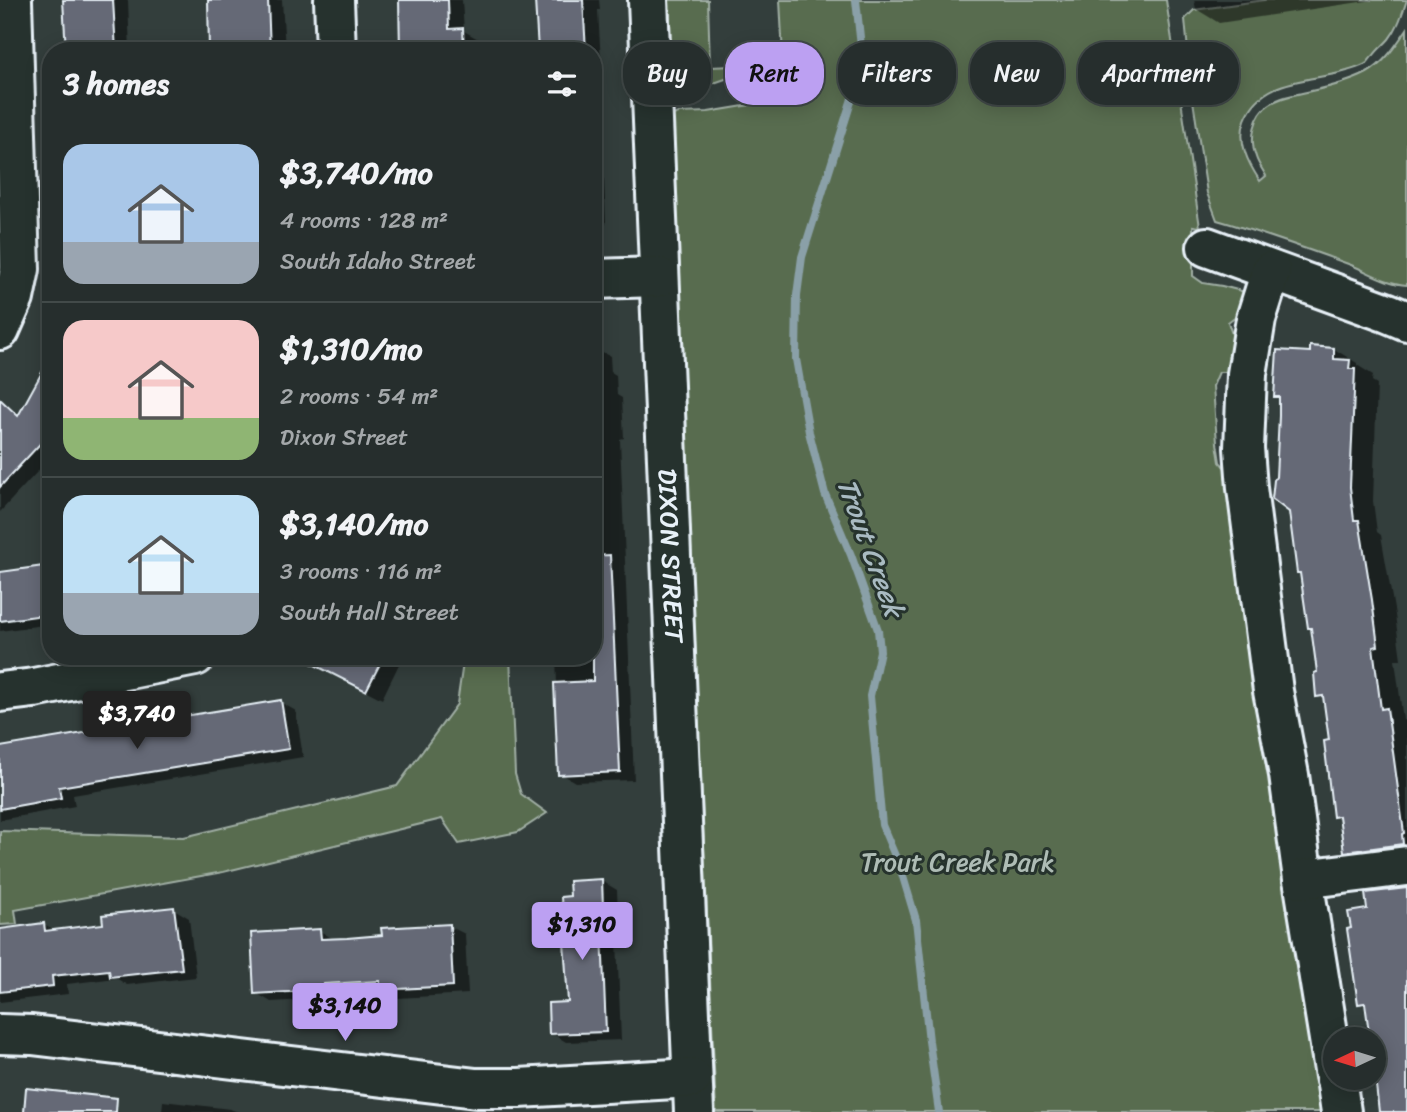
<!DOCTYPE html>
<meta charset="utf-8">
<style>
:root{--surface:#262e2d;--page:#2e3635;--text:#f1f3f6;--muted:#a4a8aa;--line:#424a49;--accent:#bca0f2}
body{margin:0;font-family:Sriracha,sans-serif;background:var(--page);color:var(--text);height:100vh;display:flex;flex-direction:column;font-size:26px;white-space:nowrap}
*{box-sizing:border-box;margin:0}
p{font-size:23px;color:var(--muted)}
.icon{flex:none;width:38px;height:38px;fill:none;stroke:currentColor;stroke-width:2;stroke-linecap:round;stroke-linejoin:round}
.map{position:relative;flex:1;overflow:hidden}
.panel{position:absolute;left:42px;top:42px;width:560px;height:623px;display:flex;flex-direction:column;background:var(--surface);border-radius:28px;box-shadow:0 4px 18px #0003,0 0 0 2px var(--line)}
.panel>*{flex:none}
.banner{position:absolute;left:623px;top:42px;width:665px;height:63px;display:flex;gap:14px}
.needle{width:46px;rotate:266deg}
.buttons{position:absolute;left:1323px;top:1027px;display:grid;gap:14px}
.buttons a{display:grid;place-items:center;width:63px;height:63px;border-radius:50%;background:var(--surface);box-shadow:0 4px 18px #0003,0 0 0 2px var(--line);font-size:35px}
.price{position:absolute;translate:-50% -60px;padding:0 16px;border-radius:7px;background:var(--accent);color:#111;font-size:23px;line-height:46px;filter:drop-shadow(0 2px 4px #0008)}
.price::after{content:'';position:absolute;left:50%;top:42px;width:21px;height:16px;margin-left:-10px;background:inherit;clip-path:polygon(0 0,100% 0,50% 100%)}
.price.selected{background:#222;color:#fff}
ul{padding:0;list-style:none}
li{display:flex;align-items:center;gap:21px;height:175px;padding:0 21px}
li+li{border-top:2px solid var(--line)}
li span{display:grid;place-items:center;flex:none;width:196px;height:140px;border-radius:21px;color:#555}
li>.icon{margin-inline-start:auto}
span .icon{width:84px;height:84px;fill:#fffc;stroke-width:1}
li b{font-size:30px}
h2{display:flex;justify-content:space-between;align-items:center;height:84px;padding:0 21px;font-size:30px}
.chip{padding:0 24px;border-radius:28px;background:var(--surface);box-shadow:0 4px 18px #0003,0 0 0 2px var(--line);font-size:24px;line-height:63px}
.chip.selected{background:var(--accent);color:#111}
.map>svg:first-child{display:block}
.green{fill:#586c50;stroke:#a0aea4;stroke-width:2}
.shadow{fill:#0007}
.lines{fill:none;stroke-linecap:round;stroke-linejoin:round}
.stream{stroke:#8aa0a8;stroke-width:8}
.building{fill:#656976;stroke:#e8f1f8;stroke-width:2}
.minor-casing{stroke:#e8f1f8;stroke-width:44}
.minor{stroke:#26332d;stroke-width:38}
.labels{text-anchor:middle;stroke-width:6;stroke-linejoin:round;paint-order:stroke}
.street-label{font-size:26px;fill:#e8f1f8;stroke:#26332d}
.park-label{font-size:26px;fill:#aebcb5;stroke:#26332d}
.water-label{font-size:28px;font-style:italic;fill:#a9bbc2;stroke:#26332d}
</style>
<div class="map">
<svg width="1407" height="1112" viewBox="0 0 1407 1112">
<rect width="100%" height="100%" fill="#333e3c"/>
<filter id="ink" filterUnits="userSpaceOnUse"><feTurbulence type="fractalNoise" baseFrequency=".0143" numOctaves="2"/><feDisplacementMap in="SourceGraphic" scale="14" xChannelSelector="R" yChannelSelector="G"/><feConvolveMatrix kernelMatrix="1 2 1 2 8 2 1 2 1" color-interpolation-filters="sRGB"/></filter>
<g filter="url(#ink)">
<!-- green -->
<g class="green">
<path d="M 669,0 L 708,0 L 710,67 L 733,66 L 734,76 L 711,84 L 678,83 L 673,81 Z"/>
<path d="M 780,0 L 1166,0 L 1200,227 L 1193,226 L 1193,276 L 1203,283 L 1222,286 L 1253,294 L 1250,305 L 1228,322 L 1238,352 L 1238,372 L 1219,372 L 1213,386 L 1217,443 L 1220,462 L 1230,474 L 1252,598 L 1242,602 L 1243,621 L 1257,622 L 1331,1112 L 716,1112 L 698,714 L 673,115 L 679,113 L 708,112 L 756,104 L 762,96 L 785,95 Z"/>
<path d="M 1265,0 L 1407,0 C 1402,14 1398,28 1389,39 C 1384,45 1378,49 1374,55 C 1371,57 1369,61 1367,63 C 1362,67 1353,69 1347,71 C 1309,82 1262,77 1245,120 C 1237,142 1248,163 1260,181 L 1266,176 C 1263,170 1258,164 1256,157 C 1249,140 1254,114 1270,104 C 1282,96 1298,94 1311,91 C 1330,87 1350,82 1367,73 C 1385,63 1396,45 1407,29 L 1407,285 C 1387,284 1369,272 1351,265 C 1307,249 1263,233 1217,220 L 1207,193 L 1192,94 L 1185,19 L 1194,10 Z"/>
<path d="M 464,656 L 510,656 L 515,774 L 521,794 L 547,813 L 518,832 L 459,844 L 442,819 L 223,872 L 15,910 L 17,924 L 0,925 L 0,831 L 184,837 L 397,786 L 457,704 Z"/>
</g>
<!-- shadow -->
<g class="shadow">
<path d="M 65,0 L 128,0 L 130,51 L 68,51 Z"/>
<path d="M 210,0 L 282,0 L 285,51 L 222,51 Z"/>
<path d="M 400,0 L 462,0 L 464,31 L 478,39 L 478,51 L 402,51 Z"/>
<path d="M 536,0 L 599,0 L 600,10 L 598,10 L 604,116 L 601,117 L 606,224 L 593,224 L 593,51 L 528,51 L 540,50 Z"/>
<path d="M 1194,0 L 1374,0 L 1219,23 L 1196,9 Z"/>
<path d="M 593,347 L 610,356 L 611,372 L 616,375 L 617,395 L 622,398 L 624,438 L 620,439 L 634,780 L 575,782 L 560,773 L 556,656 L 593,656 Z"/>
<path d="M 1334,349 L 1357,363 L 1357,365 L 1373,375 L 1372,381 L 1377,384 L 1373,501 L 1377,532 L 1381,535 L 1395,615 L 1401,659 L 1395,660 L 1403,720 L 1407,722 L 1407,859 L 1368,864 L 1345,851 L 1341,820 L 1334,816 L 1331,742 L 1325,700 L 1318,696 L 1319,674 L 1312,629 L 1309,627 L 1302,574 L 1298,572 L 1291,511 L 1277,478 L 1281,398 L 1276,396 L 1311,354 Z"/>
<path d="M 51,360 L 51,457 L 0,512 L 0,415 L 7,407 L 21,416 Z"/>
<path d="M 51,566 L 51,624 L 0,631 L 0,573 Z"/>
<path d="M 331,656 L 403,656 L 382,699 L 340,677 Z"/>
<path d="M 280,702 L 296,711 L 303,757 L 73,795 L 75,806 L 0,820 L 0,749 Z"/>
<path d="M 602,881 L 617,890 L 618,915 L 616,915 L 621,1040 L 566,1042 L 551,1033 L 570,1004 L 572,898 Z"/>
<path d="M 1407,890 L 1407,1112 L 1381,1112 L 1378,1087 L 1363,1078 L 1374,1078 L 1374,1040 L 1368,1008 L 1359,1003 L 1369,911 Z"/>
<path d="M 174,909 L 189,918 L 196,977 L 127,985 L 116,978 L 67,984 L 68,994 L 0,1002 L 0,930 L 44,925 L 55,931 L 105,926 Z"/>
<path d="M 449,926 L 465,934 L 468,994 L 398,998 L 383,990 L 338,992 L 339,998 L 271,1002 L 256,993 L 320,931 L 335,940 L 384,937 Z"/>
<path d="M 163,1101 L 230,1109 L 238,1112 L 162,1112 Z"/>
</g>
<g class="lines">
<!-- stream -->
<path class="stream" d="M 856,0 L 862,56 L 861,70 L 802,257 L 797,295 L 796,359 L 809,432 L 825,494 L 851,555 L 878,630 L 880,651 L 870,696 L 882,825 L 901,870 L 916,920 L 929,1041 L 939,1112"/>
</g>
<!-- building -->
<g class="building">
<path d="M 63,0 L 113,0 L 116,51 L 66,51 Z"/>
<path d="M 208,0 L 268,0 L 270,51 L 209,51 Z"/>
<path d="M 399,0 L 448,0 L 449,29 L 463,28 L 464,51 L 400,51 Z"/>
<path d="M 535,0 L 583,0 L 586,51 L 538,51 Z"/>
<path d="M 1310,346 L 1334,348 L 1334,359 L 1350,360 L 1349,369 L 1355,369 L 1350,487 L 1354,520 L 1359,520 L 1372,600 L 1378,646 L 1373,647 L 1381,709 L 1387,708 L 1404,833 L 1402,834 L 1403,844 L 1344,852 L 1339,816 L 1333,817 L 1324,741 L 1329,740 L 1323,696 L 1316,697 L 1314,673 L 1317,672 L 1311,628 L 1308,628 L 1300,573 L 1297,573 L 1289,512 L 1272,499 L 1274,480 L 1276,477 L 1279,416 L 1279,397 L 1274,397 L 1277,350 L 1310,352 Z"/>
<path d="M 51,356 L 51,432 L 0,487 L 0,399 L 18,416 Z"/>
<path d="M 610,555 L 620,772 L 558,775 L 554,683 L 593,681 L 593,556 Z"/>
<path d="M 51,565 L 51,614 L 0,621 L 0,572 Z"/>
<path d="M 297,656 L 384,656 L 366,691 Z"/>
<path d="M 281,700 L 289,749 L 59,787 L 61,798 L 0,809 L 0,747 Z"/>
<path d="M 602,879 L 603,907 L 601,907 L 606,1032 L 549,1034 L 548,1003 L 568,1002 L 561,897 L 570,896 L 569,881 Z"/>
<path d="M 1407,888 L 1407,1112 L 1379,1112 L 1374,1067 L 1374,1040 L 1370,1040 L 1365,1003 L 1358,1004 L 1347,929 L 1351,928 L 1348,912 L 1367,909 L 1365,893 Z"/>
<path d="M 174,907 L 182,969 L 110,977 L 109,970 L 52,976 L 53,986 L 0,992 L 0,929 L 44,923 L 45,931 L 103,924 L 102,915 Z"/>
<path d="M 450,924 L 453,986 L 380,990 L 380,981 L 324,984 L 324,990 L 254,994 L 251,933 L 320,929 L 321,939 L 347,938 L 382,935 L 381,928 Z"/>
<path d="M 26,1088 L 117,1098 L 116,1112 L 24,1112 Z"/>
</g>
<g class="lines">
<!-- minor casing -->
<g class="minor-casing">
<g id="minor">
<path d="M 334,0 L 336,51"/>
<path id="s1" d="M 648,0 L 694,1112"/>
<path d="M 1207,247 L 1388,313 L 1407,321"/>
<path d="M 1271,271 L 1256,319 L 1247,374 L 1244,448 L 1247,488 L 1273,691 L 1289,775 L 1303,879 L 1335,1076"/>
<path d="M 593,279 L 659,277"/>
<path d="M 0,330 L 14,298 L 20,269 L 12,0"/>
<path d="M 0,692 L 34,688 L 195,656"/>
<path d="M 1303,879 L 1407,866"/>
<path d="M 0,1034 L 32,1035 L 476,1088 L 519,1088 L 692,1078"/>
<path d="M 1336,1078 L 1341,1112"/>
</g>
</g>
<!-- minor -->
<use href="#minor" class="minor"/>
</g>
</g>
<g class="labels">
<!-- street labels -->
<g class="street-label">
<text dy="9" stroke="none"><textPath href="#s1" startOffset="556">DIXON STREET</textPath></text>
</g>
<!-- park labels -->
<g class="park-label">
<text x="958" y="871">Trout Creek Park</text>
</g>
<!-- water labels -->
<g class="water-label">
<text transform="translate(871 547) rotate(70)" y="10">Trout Creek</text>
</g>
</g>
</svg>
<div class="buttons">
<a><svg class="needle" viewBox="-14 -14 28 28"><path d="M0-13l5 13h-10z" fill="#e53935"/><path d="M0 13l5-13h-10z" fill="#a4a8aa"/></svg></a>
</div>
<b class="price selected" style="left:137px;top:751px">$3,740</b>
<b class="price" style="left:582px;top:962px">$1,310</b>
<b class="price" style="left:345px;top:1043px">$3,140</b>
<div class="banner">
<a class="chip">Buy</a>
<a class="chip selected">Rent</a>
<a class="chip">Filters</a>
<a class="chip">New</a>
<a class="chip">Apartment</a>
</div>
<section class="panel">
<h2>3 homes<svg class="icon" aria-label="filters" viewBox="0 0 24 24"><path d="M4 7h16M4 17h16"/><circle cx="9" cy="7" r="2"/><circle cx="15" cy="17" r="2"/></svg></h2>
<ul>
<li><span style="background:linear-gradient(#a9c7e8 70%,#9aa5b1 0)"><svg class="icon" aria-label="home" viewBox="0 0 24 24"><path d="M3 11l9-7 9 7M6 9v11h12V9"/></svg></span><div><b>$3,740/mo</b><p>4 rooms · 128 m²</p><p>South Idaho Street</p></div></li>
<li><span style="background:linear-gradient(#f6c9c9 70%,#8fb573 0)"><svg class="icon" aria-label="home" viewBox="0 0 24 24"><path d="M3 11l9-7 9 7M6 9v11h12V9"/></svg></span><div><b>$1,310/mo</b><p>2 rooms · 54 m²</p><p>Dixon Street</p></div></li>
<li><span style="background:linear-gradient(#bfe0f5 70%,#9aa5b1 0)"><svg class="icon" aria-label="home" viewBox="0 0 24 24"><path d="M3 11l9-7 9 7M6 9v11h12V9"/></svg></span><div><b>$3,140/mo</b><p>3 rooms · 116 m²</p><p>South Hall Street</p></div></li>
</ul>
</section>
</div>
